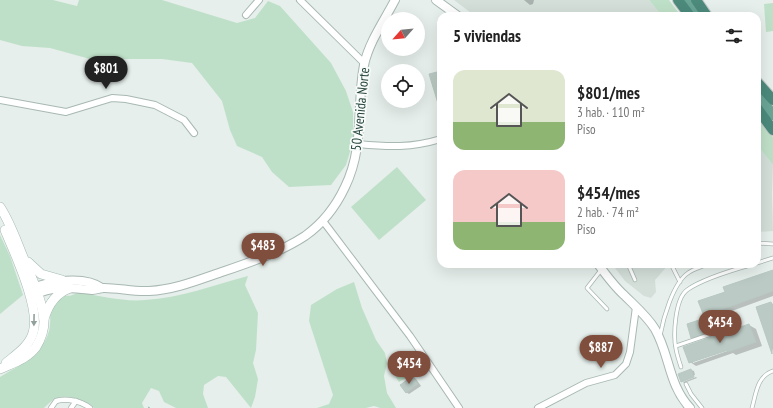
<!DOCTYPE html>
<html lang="es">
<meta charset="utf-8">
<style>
:root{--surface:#fff;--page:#f6f6f6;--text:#222;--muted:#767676;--accent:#804e3d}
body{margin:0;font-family:"PT Sans Narrow",sans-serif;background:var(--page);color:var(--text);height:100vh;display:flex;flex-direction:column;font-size:15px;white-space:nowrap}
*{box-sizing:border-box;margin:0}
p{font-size:13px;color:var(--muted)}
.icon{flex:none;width:22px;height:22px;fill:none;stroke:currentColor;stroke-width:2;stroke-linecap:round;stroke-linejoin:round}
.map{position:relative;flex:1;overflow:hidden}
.sheet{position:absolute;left:437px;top:12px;width:324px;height:256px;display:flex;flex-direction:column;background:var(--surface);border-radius:12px;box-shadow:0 4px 16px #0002}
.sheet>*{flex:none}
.needle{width:26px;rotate:243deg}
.fabs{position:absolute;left:381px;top:12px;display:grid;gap:8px}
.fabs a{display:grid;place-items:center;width:44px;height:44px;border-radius:50%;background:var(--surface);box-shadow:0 4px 16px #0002;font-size:20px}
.price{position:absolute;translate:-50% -34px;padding:0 9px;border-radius:14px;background:var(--accent);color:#fff;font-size:13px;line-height:26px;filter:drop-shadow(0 1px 2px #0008)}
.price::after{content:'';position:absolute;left:50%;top:24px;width:12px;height:9px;margin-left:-6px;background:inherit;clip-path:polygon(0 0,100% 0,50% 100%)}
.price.selected{background:#222;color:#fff}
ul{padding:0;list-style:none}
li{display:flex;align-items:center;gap:12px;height:100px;padding:0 16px}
li span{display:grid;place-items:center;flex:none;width:112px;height:80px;border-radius:12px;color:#555}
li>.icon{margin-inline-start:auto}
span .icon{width:48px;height:48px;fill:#fffc;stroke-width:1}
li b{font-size:17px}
h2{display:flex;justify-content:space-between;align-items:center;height:48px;padding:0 16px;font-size:17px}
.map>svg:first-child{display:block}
.built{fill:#d4dfda}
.green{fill:#bfe0c8}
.shadow{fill:#0003;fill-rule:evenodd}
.building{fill:#bbcac4;stroke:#b8c9c2}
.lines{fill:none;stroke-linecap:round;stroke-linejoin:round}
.service-casing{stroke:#a8b8b2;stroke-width:4.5}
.pedestrian-casing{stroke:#a8b8b2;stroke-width:6}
.minor-casing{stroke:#a8b8b2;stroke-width:8}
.tertiary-casing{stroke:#a8b8b2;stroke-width:10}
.secondary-casing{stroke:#a4bbb3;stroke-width:10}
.primary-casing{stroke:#c2cac8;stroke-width:12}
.trunk-casing{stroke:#c2cac8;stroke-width:12}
.path{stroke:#86b3a5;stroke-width:1;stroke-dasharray:2 3;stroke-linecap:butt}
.service{stroke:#fff;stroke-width:3}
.pedestrian{stroke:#fff;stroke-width:4.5}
.minor{stroke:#fff;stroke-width:6}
.tertiary{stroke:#fff;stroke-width:8}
.secondary{stroke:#fff;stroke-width:9}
.primary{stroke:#6aa596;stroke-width:10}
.trunk{stroke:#4c8a7c;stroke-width:10}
.oneway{fill:#92a09c}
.labels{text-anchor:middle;stroke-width:3.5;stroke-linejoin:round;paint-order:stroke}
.street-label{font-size:14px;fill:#24423a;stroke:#f7fbf9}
</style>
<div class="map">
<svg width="773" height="408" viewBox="0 0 773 408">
<rect width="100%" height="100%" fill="#e6efeb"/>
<!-- built -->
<g class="built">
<path d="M 454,0 L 649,0 L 662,16 L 475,16 Z"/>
<path d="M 757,145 L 773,165 L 772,194 L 773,231 L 757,232 Z"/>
<path d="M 612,264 L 669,264 L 655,280 L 656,292 L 651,298 L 644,296 L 625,281 Z"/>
</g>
<!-- green -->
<g class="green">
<path d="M 0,0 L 53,0 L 77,6 L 79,0 L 162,0 L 237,23 L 255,18 L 268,1 L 280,6 L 331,63 L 346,91 L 353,112 L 353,142 L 346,165 L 331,185 L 289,187 L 272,172 L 262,157 L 237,146 L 230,130 L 222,101 L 192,63 L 162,59 L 90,59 L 50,48 L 22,46 L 0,40 Z"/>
<path d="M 649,0 L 669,0 L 681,16 L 662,16 Z"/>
<path d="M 773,3 L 773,31 L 766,32 L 764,4 Z"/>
<path d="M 757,117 L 773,137 L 773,165 L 757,145 Z"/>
<path d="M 397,167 L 426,200 L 379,240 L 351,207 Z"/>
<path d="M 0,235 L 10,256 L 23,295 L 0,314 Z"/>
<path d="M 248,276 L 245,285 L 258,313 L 256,350 L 253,363 L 258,379 L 255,397 L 251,408 L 226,377 L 218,376 L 204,385 L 203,394 L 208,408 L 176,408 L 164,402 L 159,391 L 151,388 L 142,403 L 144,408 L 94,408 C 85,400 69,394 57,398 C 52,400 48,404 44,408 L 0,408 L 0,377 C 20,365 42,355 49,331 C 51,324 50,314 50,306 L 63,295 C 73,298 73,292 81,293 C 102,296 124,302 145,300 C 180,298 214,285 248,276 Z"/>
<path d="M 354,282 L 362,308 L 376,340 L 385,353 L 387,363 L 384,376 L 387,393 L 396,408 L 380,408 L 374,406 L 366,408 L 317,408 L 329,404 L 333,395 L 309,321 L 311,305 L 337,289 Z"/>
<path d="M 412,353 L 422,368 L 399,382 L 390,368 Z"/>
</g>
<!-- shadow -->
<g class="shadow">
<path d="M 524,0 L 534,0 L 533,4 L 530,5 Z"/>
<path d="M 773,271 L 773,296 L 710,319 L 704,315 L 726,292 Z"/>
<path d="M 771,303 L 773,304 L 773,350 L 772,349 Z"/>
<path d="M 701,320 L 706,323 L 710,335 L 697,340 L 692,337 Z"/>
<path d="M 749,325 L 756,329 L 762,346 L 736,355 L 733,353 L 696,366 L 690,362 ZM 732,347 L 733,349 L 693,363 L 693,361 Z"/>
<path d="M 691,370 L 694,371 L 695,375 L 682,380 Z"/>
<path d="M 413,377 L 416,379 L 421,386 L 409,394 L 406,392 Z"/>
<path d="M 696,377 L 697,378 L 684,383 L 683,382 Z"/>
</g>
<!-- building -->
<g class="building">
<path d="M 441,71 L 441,110 L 440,110 L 429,74 Z"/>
<path d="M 773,270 L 773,291 L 704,316 L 698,301 L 725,292 L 723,287 Z"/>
<path d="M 771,302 L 773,306 L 772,354 L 756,307 Z"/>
<path d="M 702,319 L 706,333 L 691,338 L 687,324 Z"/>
<path d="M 749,324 L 756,342 L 728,352 L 728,350 L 689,363 L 683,347 Z"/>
<path d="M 691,369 L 694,377 L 681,382 L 678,374 Z"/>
<path d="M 413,376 L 418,384 L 406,393 L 400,385 Z"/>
</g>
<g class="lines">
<!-- service casing -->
<g class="service-casing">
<g id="service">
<path d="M 757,243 L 773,244"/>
<path d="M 757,263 L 773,258"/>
<path d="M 628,264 L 635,280"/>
<path d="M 671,264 L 680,282"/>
<path d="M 601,270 L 587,288 L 607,309"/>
<path d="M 660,336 C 663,319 673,283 688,273 C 693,269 701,267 708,264"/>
<path d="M 676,346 L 717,332 L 714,323 L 734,316"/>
<path d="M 681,367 C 679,361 677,355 676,349 C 673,335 675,299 687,290 C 702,279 736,269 754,264"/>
<path d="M 686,384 L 691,394 L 702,408"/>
<path d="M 752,408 C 756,394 757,376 773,371"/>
</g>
</g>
<!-- pedestrian casing -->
<g class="pedestrian-casing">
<g id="pedestrian">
<path d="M 51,408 L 56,401 C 67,398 81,401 90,408"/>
<path d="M 71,408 L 76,401"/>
</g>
</g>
<!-- minor casing -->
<g class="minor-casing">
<g id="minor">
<path d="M 300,0 L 365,64"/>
<path d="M 246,15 L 259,0"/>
<path d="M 0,100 L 66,112 L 112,98 L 126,99 L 155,105 L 184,120 L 194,133"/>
<path d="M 358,144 C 389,147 411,148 441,139"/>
<path d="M 323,221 L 410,336 L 459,408"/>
<path d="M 538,408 L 586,383 L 615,375 L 626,364 L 630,352 L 636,307"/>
</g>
</g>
<!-- tertiary casing -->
<g class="tertiary-casing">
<g id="tertiary">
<path d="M 436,0 L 458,16"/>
<path d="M 598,264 C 606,275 614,286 624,295 C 635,306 647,316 655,329 C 670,355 668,384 690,408"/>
<path d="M 30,289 C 49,281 84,275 102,288"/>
<path d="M 33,295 C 57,285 67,288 92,290 C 96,290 100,288 104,288 C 119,288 134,292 149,291 C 173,290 196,281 219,273 C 248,263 279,253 305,236 C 322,224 336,206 345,187 C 365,146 356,107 364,65 C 369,42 384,21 395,0"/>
</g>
</g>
<!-- secondary casing -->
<g class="secondary-casing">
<g id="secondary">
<path d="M 0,207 C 10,222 16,240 23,257 C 31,277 42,298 44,321 C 44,330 41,339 36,347 C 27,359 13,363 0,369"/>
<path d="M 5,230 C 15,254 41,309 33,333 C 29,346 17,354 6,363"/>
<path d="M 28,262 L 41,274 L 62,280"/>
<path d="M 44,319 C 48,305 56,293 70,288"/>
</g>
</g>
<!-- primary casing -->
<g class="primary-casing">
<g id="primary">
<path d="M 687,0 L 698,16"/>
<path d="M 757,94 L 773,115"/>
</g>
</g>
<!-- trunk casing -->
<g class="trunk-casing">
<g id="trunk">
<path d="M 678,0 L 690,16"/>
<path d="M 696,0 L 707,16"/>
<path d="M 757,82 L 773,100"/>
<path d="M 757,108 L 773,130"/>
</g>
</g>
<!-- path -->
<path class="path" d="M 148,407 L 150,408"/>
<!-- service -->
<use href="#service" class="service"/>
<!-- pedestrian -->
<use href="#pedestrian" class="pedestrian"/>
<!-- minor -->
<use href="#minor" class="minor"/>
<!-- tertiary -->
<use href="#tertiary" class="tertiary"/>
<!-- secondary -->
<use href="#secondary" class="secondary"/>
<!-- primary -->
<use href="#primary" class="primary"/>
<!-- trunk -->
<use href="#trunk" class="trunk"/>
</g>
<!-- one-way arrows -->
<defs><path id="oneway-solid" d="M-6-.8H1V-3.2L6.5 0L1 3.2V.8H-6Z"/></defs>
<use class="oneway" href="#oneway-solid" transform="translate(34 320) rotate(91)"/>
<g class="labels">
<!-- street labels -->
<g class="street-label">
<text transform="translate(360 109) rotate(-84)" y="5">50 Avenida Norte</text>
</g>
</g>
</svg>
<div class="fabs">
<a><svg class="needle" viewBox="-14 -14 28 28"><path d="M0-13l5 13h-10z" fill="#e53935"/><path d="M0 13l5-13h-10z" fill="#767676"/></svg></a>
<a><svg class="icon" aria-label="locate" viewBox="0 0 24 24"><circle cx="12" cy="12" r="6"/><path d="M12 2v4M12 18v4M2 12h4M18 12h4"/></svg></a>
</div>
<b class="price selected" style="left:106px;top:90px">$801</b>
<b class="price" style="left:263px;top:267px">$483</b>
<b class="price" style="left:720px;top:344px">$454</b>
<b class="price" style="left:601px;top:369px">$887</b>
<b class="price" style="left:409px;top:385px">$454</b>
<section class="sheet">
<h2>5 viviendas<svg class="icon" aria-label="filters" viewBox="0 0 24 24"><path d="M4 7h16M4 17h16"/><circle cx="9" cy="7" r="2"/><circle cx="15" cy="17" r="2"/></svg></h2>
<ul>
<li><span style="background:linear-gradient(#dfe7d0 65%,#8fb573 0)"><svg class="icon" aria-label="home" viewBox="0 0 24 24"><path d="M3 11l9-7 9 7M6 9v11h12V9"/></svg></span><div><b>$801/mes</b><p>3 hab. · 110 m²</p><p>Piso</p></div></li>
<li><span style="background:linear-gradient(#f6c9c9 65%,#8fb573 0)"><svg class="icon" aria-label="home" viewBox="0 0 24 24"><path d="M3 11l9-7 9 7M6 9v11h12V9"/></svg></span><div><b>$454/mes</b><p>2 hab. · 74 m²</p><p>Piso</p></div></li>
</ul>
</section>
</div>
